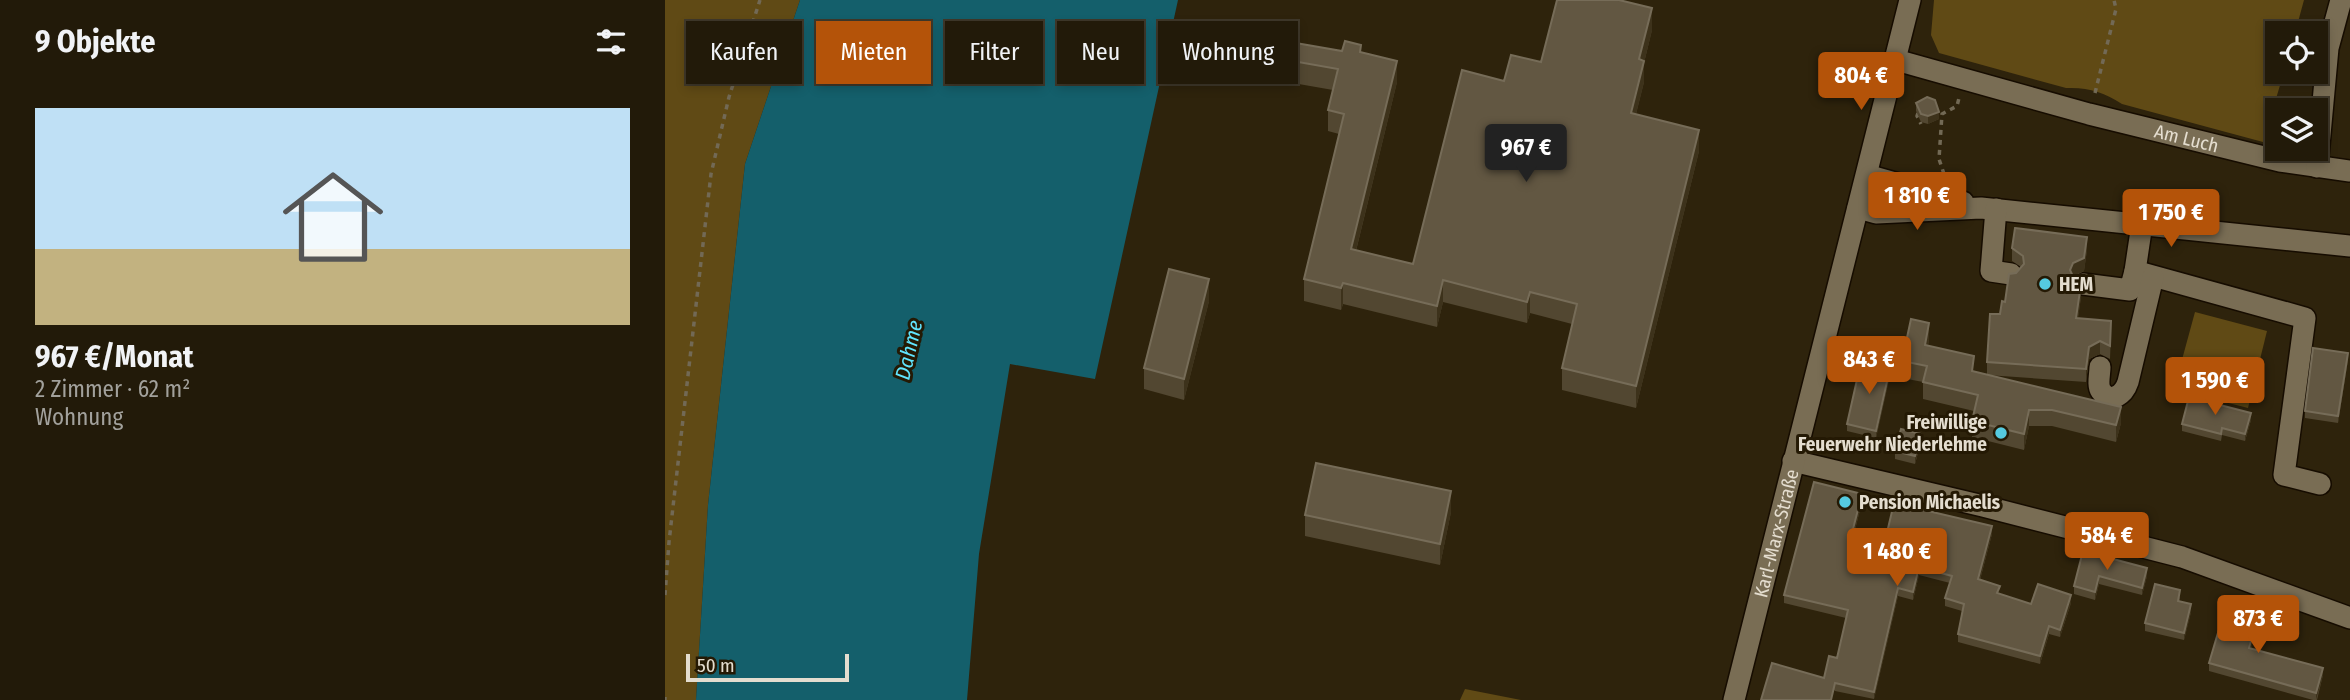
<!DOCTYPE html>
<html lang="de">
<meta charset="utf-8">
<style>
:root{--surface:#221a09;--page:#2a2312;--text:#f1f3f6;--muted:#a2a19c;--line:#3f382a;--accent:#b45309}
body{margin:0;font-family:"Fira Sans Condensed",sans-serif;background:var(--page);color:var(--text);height:100vh;display:flex;flex-direction:column;font-size:26px;white-space:nowrap}
*{box-sizing:border-box;margin:0}
p{font-size:23px;color:var(--muted)}
.icon{flex:none;width:38px;height:38px;fill:none;stroke:currentColor;stroke-width:2;stroke-linecap:round;stroke-linejoin:round}
.map{position:relative;flex:1;overflow:hidden}
.side{display:flex;flex-direction:column;background:var(--surface);width:665px}
.side>*{flex:none}
.guide{position:absolute;left:21px;top:21px;width:665px;height:63px;display:flex;gap:14px}
.fabs{position:absolute;left:1600px;top:21px;display:grid;gap:14px}
.fabs a{display:grid;place-items:center;width:63px;height:63px;border-radius:0px;background:var(--surface);box-shadow:0 4px 10px #0003,0 0 0 2px var(--line);font-size:35px}
.scale{position:absolute;left:21px;bottom:18px;width:163px;box-sizing:border-box;padding-left:7px;border:4px solid #e4ddcf;border-top:0;font-size:19px;line-height:24px;white-space:nowrap;color:#e4ddcf;-webkit-text-stroke:5px #241904;paint-order:stroke}
.price{position:absolute;translate:-50% -60px;padding:0 16px;border-radius:7px;background:var(--accent);color:#fff;font-size:23px;line-height:46px;filter:drop-shadow(0 2px 4px #0008)}
.price::after{content:'';position:absolute;left:50%;top:42px;width:21px;height:16px;margin-left:-10px;background:inherit;clip-path:polygon(0 0,100% 0,50% 100%)}
.price.active{background:#222;color:#fff}
ul{padding:0;list-style:none}
li{display:grid;align-content:center;gap:14px;height:371px;padding:0 35px}
li+li{border-top:2px solid var(--line)}
li span{display:grid;place-items:center;height:217px;border-radius:0px;color:#555}
li>.icon{margin-inline-start:auto}
span .icon{width:126px;height:126px;fill:#fffc;stroke-width:1}
li b{font-size:30px}
h2{display:flex;justify-content:space-between;align-items:center;height:84px;padding:0 35px;font-size:30px}
.pill{padding:0 24px;border-radius:0px;background:var(--surface);box-shadow:0 4px 10px #0003,0 0 0 2px var(--line);font-size:24px;line-height:63px}
.pill.active{background:var(--accent);color:#fff}
main{display:flex;flex:1;min-height:0}
.map>svg:first-child{display:block}
.green{fill:#604a15}
.water{fill:#145f6b}
.lines{fill:none;stroke-linecap:round;stroke-linejoin:round}
.minor-casing{stroke:#160c00;stroke-width:24}
.path{stroke:#726955;stroke-width:3.5;stroke-dasharray:5 5;stroke-linecap:butt}
.minor{stroke:#796d54;stroke-width:21}
.wall{fill:#524731}
.shaded-wall{fill:#3d321b}
.building{fill:#625742;stroke:#766c58;stroke-width:2}
.poi-dot{fill:#55cadf;stroke:#241904;stroke-width:2.5}
.labels{text-anchor:middle;stroke-width:6;stroke-linejoin:round;paint-order:stroke}
.street-label{font-size:19px;fill:#e4ddcf;stroke:#241904}
.poi-label{font-size:19px;font-weight:bold;fill:#e4ddcf;stroke:#241904;text-anchor:start}
.water-label{font-size:21px;font-style:italic;fill:#61e5fe;stroke:#241904}
</style>
<main>
<section class="side">
<h2>9 Objekte<svg class="icon" aria-label="filters" viewBox="0 0 24 24"><path d="M4 7h16M4 17h16"/><circle cx="9" cy="7" r="2"/><circle cx="15" cy="17" r="2"/></svg></h2>
<ul>
<li><span style="background:linear-gradient(#bfe0f5 65%,#c2b280 0)"><svg class="icon" aria-label="home" viewBox="0 0 24 24"><path d="M3 11l9-7 9 7M6 9v11h12V9"/></svg></span><div><b>967 €/Monat</b><p>2 Zimmer · 62 m²</p><p>Wohnung</p></div></li>
</ul>
</section>
<div class="map">
<svg width="1685" height="700" viewBox="0 0 1685 700">
<rect width="100%" height="100%" fill="#2e230c"/>
<!-- green -->
<g class="green">
<path d="M 0,0 L 135,0 L 80,164 L 43,505 L 31,700 L 0,700 Z"/>
<path d="M 1269,0 L 1639,0 L 1630,33 L 1612,33 L 1612,72 L 1619,72 L 1598,142 L 1457,104 C 1439,92 1423,87 1401,88 L 1274,53 L 1266,35 Z"/>
<path d="M 1530,312 L 1602,331 L 1583,408 L 1509,389 Z"/>
<path d="M 800,689 L 856,700 L 795,700 Z"/>
</g>
<!-- water -->
<path class="water" d="M 135,0 L 513,0 L 430,379 L 345,364 L 314,554 L 302,700 L 31,700 L 43,505 L 80,164 Z"/>
<g class="lines">
<!-- minor casing -->
<g class="minor-casing">
<g id="minor">
<path id="s1" d="M 1231,60 L 1424,114 L 1615,161 L 1685,171"/>
<path d="M 1652,167 L 1663,48 L 1676,0"/>
<path d="M 1202,175 L 1298,202"/>
<path d="M 1193,208 L 1211,213 L 1316,208 L 1685,246"/>
<path d="M 1331,209 L 1326,271 L 1346,274"/>
<path d="M 1470,271 L 1640,318 L 1619,475 L 1655,484"/>
<path d="M 1418,284 L 1465,290 L 1470,271 L 1477,224"/>
<path d="M 1435,367 C 1435,374 1432,385 1436,391 C 1446,405 1459,394 1463,382 L 1488,277"/>
<path d="M 1128,461 L 1318,506 L 1517,557 L 1685,618"/>
<path id="s2" d="M 1069,700 L 1245,0"/>
</g>
</g>
<!-- path -->
<g class="path">
<path d="M 1430,93 L 1451,9 L 1449,0"/>
<path d="M 1253,113 L 1252,116 L 1256,124"/>
<path d="M 1279,174 L 1274,159 L 1277,114 L 1292,106 L 1294,98"/>
<path d="M 0,595 L 4,542 L 46,174 L 64,97 L 95,0"/>
<path d="M 0,697 L 0,700"/>
</g>
<!-- minor -->
<use href="#minor" class="minor"/>
</g>
<!-- wall -->
<g class="wall">
<path d="M 987,30 L 979,63 L 979,82 L 971,114 L 1034,151 L 971,408 L 897,390 L 897,368 L 907,324 L 865,313 L 862,323 L 778,302 L 772,327 L 678,304 L 676,310 L 639,301 L 639,279 L 674,134 L 663,131 L 663,110 L 668,90 L 599,78 L 599,56 L 677,51 L 696,52 L 732,82 L 691,251 L 748,264 L 839,81 Z"/>
<path d="M 1251,103 L 1274,119 L 1263,124 L 1256,122 L 1251,111 Z"/>
<path d="M 1347,248 L 1422,250 L 1419,271 L 1408,277 L 1416,297 L 1413,318 L 1446,333 L 1445,359 L 1435,354 L 1424,359 L 1421,382 L 1322,375 L 1456,423 L 1451,442 L 1387,426 L 1364,426 L 1359,450 L 1307,437 L 1307,421 L 1309,411 L 1258,399 L 1258,382 L 1237,378 L 1237,361 L 1264,339 L 1263,346 L 1309,372 L 1322,375 L 1322,362 L 1335,314 L 1351,273 L 1356,267 L 1347,261 Z"/>
<path d="M 544,301 L 519,400 L 479,389 L 479,368 Z"/>
<path d="M 1683,360 L 1673,423 L 1640,418 L 1640,411 Z"/>
<path d="M 1225,375 L 1211,438 L 1182,431 L 1182,424 Z"/>
<path d="M 1586,420 L 1580,441 L 1557,435 L 1556,441 L 1517,431 L 1517,424 Z"/>
<path d="M 1256,442 L 1250,464 L 1230,459 L 1230,451 Z"/>
<path d="M 1197,502 L 1189,534 L 1220,541 L 1327,534 L 1315,580 L 1335,594 L 1366,604 L 1406,603 L 1395,637 L 1384,634 L 1375,664 L 1293,642 L 1293,634 L 1297,611 L 1280,606 L 1280,598 L 1285,583 L 1254,575 L 1248,600 L 1233,596 L 1209,699 L 1170,691 L 1159,678 L 1172,658 L 1181,618 L 1119,603 L 1119,595 Z"/>
<path d="M 786,512 L 775,565 L 640,536 L 640,515 Z"/>
<path d="M 1418,551 L 1482,576 L 1477,595 L 1434,584 L 1430,600 L 1409,594 L 1409,586 Z"/>
<path d="M 1515,597 L 1514,602 L 1526,612 L 1519,640 L 1480,631 L 1480,623 Z"/>
<path d="M 1593,623 L 1586,648 L 1658,675 L 1652,700 L 1648,700 L 1544,671 L 1544,663 Z"/>
</g>
<!-- shaded-wall -->
<g class="shaded-wall">
<path d="M 987,8 L 987,30 L 979,63 L 979,82 L 966,134 L 966,113 L 974,59 Z"/>
<path d="M 732,61 L 732,82 L 686,271 L 686,249 Z"/>
<path d="M 1274,112 L 1274,119 L 1263,124 L 1263,116 Z"/>
<path d="M 1034,130 L 1034,151 L 971,408 L 971,386 Z"/>
<path d="M 1422,237 L 1422,250 L 1419,271 L 1408,276 L 1405,283 L 1405,270 Z"/>
<path d="M 544,279 L 544,301 L 519,400 L 519,379 Z"/>
<path d="M 778,280 L 778,302 L 772,327 L 772,306 Z"/>
<path d="M 678,283 L 678,304 L 676,310 L 676,288 Z"/>
<path d="M 1416,284 L 1416,297 L 1411,331 L 1411,318 Z"/>
<path d="M 865,292 L 865,313 L 862,323 L 862,302 Z"/>
<path d="M 1264,323 L 1264,339 L 1260,361 L 1260,345 Z"/>
<path d="M 1435,341 L 1435,354 L 1424,359 L 1421,382 L 1421,369 L 1424,347 Z"/>
<path d="M 1683,353 L 1683,360 L 1673,423 L 1673,416 Z"/>
<path d="M 1225,368 L 1225,375 L 1211,438 L 1211,431 Z"/>
<path d="M 1456,407 L 1456,423 L 1451,442 L 1451,425 Z"/>
<path d="M 1364,410 L 1364,426 L 1359,450 L 1359,434 Z"/>
<path d="M 1586,413 L 1586,420 L 1580,441 L 1580,434 Z"/>
<path d="M 1256,434 L 1256,442 L 1250,464 L 1250,456 Z"/>
<path d="M 786,491 L 786,512 L 775,565 L 775,544 Z"/>
<path d="M 1197,494 L 1197,502 L 1187,541 L 1187,533 Z"/>
<path d="M 1327,526 L 1327,534 L 1313,587 L 1313,579 Z"/>
<path d="M 1254,567 L 1254,575 L 1248,600 L 1248,592 Z"/>
<path d="M 1482,568 L 1482,576 L 1477,595 L 1477,588 Z"/>
<path d="M 1434,576 L 1434,584 L 1430,600 L 1430,592 Z"/>
<path d="M 1233,588 L 1233,596 L 1209,699 L 1209,692 Z"/>
<path d="M 1406,595 L 1406,603 L 1395,637 L 1395,630 Z"/>
<path d="M 1526,604 L 1526,612 L 1519,640 L 1519,633 Z"/>
<path d="M 1593,615 L 1593,623 L 1584,655 L 1584,648 Z"/>
<path d="M 1384,626 L 1384,634 L 1375,664 L 1375,656 Z"/>
<path d="M 1658,668 L 1658,675 L 1651,700 L 1651,693 Z"/>
</g>
<!-- building -->
<g class="building">
<path d="M 892,0 L 954,0 L 987,8 L 974,59 L 979,61 L 966,113 L 1034,130 L 971,386 L 897,368 L 912,304 L 865,292 L 862,302 L 778,280 L 772,306 L 678,283 L 676,288 L 639,279 L 679,114 L 663,110 L 673,69 L 599,56 L 602,38 L 677,51 L 680,41 L 696,45 L 695,52 L 732,61 L 686,249 L 748,264 L 797,70 L 839,81 L 846,55 L 876,62 Z"/>
<path d="M 1262,97 L 1270,100 L 1274,112 L 1263,116 L 1256,114 L 1251,103 Z"/>
<path d="M 1350,228 L 1422,237 L 1419,258 L 1408,263 L 1405,270 L 1410,281 L 1416,284 L 1411,318 L 1446,321 L 1445,346 L 1435,341 L 1424,347 L 1421,369 L 1322,362 L 1325,314 L 1335,314 L 1337,301 L 1340,302 L 1344,274 L 1351,273 L 1359,264 L 1358,256 L 1347,248 Z"/>
<path d="M 504,269 L 544,279 L 519,379 L 479,368 Z"/>
<path d="M 1246,319 L 1264,323 L 1260,345 L 1309,356 L 1307,371 L 1456,407 L 1451,425 L 1387,410 L 1364,410 L 1359,434 L 1307,421 L 1313,395 L 1258,382 L 1262,366 L 1237,361 Z"/>
<path d="M 1648,348 L 1683,353 L 1673,416 L 1640,411 Z"/>
<path d="M 1196,362 L 1225,368 L 1211,431 L 1182,424 Z"/>
<path d="M 1524,397 L 1586,413 L 1580,434 L 1557,428 L 1556,434 L 1517,424 Z"/>
<path d="M 1236,429 L 1256,434 L 1250,456 L 1230,451 Z"/>
<path d="M 651,463 L 786,491 L 775,544 L 640,515 Z"/>
<path d="M 1149,482 L 1197,494 L 1187,533 L 1220,541 L 1229,503 L 1327,526 L 1313,579 L 1335,586 L 1332,593 L 1366,604 L 1373,584 L 1406,595 L 1395,630 L 1384,626 L 1375,656 L 1293,634 L 1299,604 L 1280,598 L 1287,576 L 1254,567 L 1248,592 L 1233,588 L 1209,692 L 1170,683 L 1166,700 L 1096,700 L 1107,663 L 1159,678 L 1164,656 L 1172,658 L 1183,610 L 1119,595 Z"/>
<path d="M 1418,551 L 1482,568 L 1477,588 L 1434,576 L 1430,592 L 1409,586 Z"/>
<path d="M 1490,584 L 1515,590 L 1513,601 L 1526,604 L 1519,633 L 1480,623 Z"/>
<path d="M 1561,606 L 1593,615 L 1584,648 L 1658,668 L 1651,693 L 1544,663 Z"/>
</g>
<!-- markers -->
<g class="poi-dot">
<circle cx="1380" cy="284" r="7"/>
<circle cx="1336" cy="433" r="7"/>
<circle cx="1180" cy="502" r="7"/>
</g>
<g class="labels">
<!-- street labels -->
<g class="street-label">
<text dy="7" stroke="none"><textPath href="#s1" startOffset="301">Am Luch</textPath></text>
<text dy="7" stroke="none"><textPath href="#s2" startOffset="172">Karl-Marx-Straße</textPath></text>
</g>
<!-- poi labels -->
<g class="poi-label">
<text x="1394" y="291">HEM</text>
<text x="1322" y="429" text-anchor="end">Freiwillige<tspan x="1322" dy="22">Feuerwehr Niederlehme</tspan></text>
<text x="1194" y="509">Pension Michaelis</text>
</g>
<!-- water labels -->
<g class="water-label">
<text transform="translate(244 350) rotate(-77)" y="7">Dahme</text>
</g>
</g>
</svg>
<div class="fabs">
<a><svg class="icon" aria-label="locate" viewBox="0 0 24 24"><circle cx="12" cy="12" r="6"/><path d="M12 2v4M12 18v4M2 12h4M18 12h4"/></svg></a>
<a><svg class="icon" aria-label="layers" viewBox="0 0 24 24"><path d="M12 4l9 5-9 5-9-5zM3 14l9 5 9-5"/></svg></a>
</div>
<div class="scale">50 m</div>
<b class="price" style="left:1196px;top:112px">804 €</b>
<b class="price active" style="left:861px;top:184px">967 €</b>
<b class="price" style="left:1252px;top:232px">1 810 €</b>
<b class="price" style="left:1506px;top:249px">1 750 €</b>
<b class="price" style="left:1204px;top:396px">843 €</b>
<b class="price" style="left:1550px;top:417px">1 590 €</b>
<b class="price" style="left:1442px;top:572px">584 €</b>
<b class="price" style="left:1232px;top:588px">1 480 €</b>
<b class="price" style="left:1593px;top:655px">873 €</b>
<div class="guide">
<a class="pill">Kaufen</a>
<a class="pill active">Mieten</a>
<a class="pill">Filter</a>
<a class="pill">Neu</a>
<a class="pill">Wohnung</a>
</div>
</div>
</main>
